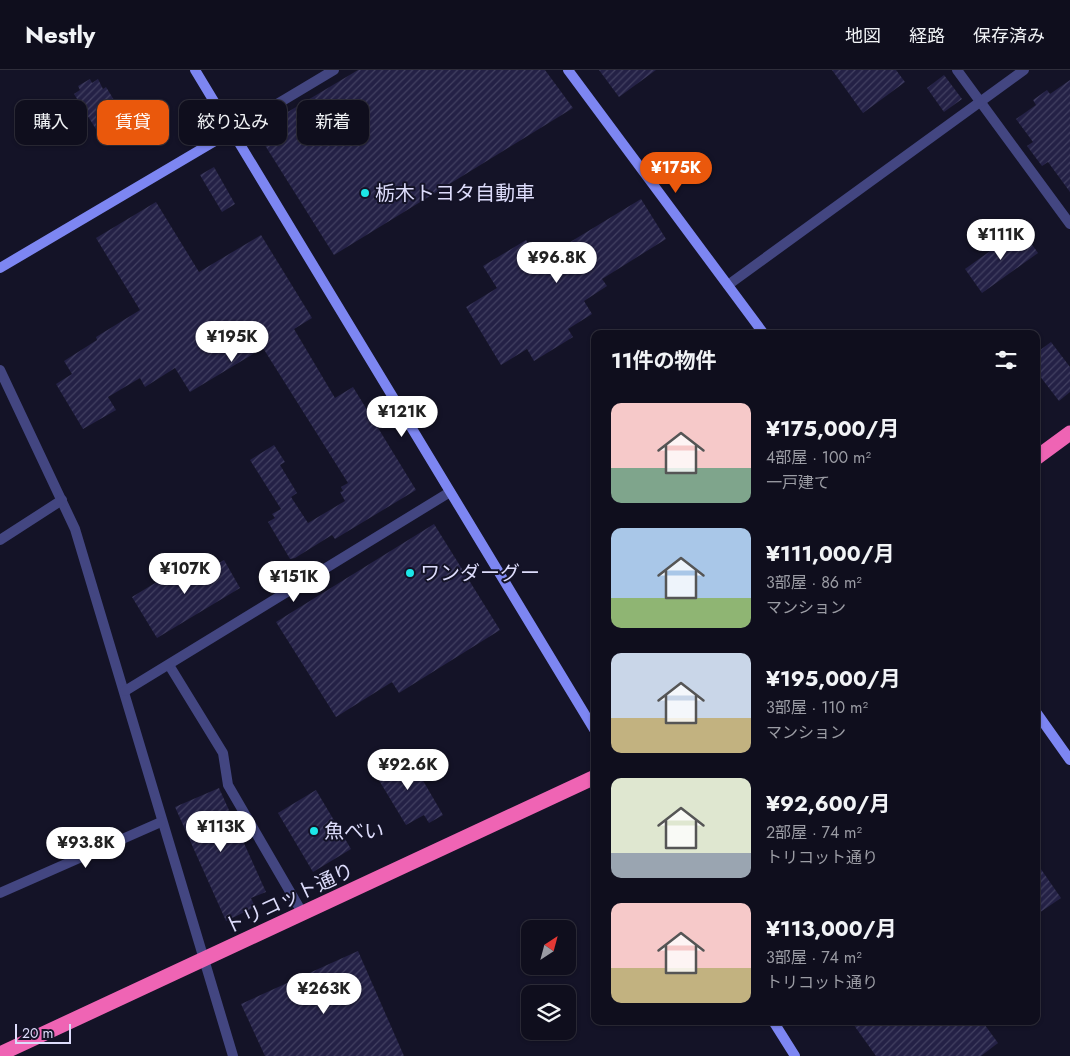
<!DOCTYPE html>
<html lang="ja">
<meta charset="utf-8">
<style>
:root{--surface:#0f0e1d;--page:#181726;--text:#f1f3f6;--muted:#9b9ca4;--line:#2f2e3b;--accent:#ea580c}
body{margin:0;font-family:Jost,"Noto Sans JP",sans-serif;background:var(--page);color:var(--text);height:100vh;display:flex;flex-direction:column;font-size:19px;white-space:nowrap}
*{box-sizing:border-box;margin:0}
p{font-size:16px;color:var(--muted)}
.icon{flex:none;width:28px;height:28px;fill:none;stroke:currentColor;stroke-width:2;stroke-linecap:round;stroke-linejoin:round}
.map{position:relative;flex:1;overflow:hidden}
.side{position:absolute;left:591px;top:260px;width:449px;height:695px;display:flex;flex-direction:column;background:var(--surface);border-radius:10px;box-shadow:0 1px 4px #0004,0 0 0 1px var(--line)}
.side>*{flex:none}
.banner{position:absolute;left:15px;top:30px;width:475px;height:45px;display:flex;gap:10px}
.needle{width:32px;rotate:36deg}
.tools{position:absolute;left:521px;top:850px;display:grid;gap:10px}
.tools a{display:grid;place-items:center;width:55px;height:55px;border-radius:10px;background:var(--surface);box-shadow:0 1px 4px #0004,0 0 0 1px var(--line);font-size:25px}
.scale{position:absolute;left:15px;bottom:12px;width:56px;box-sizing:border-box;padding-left:5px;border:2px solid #dddcfb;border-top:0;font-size:14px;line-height:18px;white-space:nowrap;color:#dddcfb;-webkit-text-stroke:4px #141327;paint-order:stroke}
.price{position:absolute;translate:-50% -42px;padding:0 11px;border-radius:18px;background:#fff;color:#222;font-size:16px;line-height:32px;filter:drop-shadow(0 1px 2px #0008)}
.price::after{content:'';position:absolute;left:50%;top:30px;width:15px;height:11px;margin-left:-8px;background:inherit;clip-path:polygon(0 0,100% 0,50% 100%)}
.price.on{background:var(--accent);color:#fff}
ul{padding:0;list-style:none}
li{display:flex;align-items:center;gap:15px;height:125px;padding:0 20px}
li span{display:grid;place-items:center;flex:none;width:140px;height:100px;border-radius:10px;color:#555}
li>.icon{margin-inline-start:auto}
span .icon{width:60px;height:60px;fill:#fffc;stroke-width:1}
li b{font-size:21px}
h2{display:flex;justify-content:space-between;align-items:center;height:60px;padding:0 20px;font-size:21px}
.chip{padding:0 18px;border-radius:10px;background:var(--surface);box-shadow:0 1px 4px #0004,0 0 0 1px var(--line);font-size:18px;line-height:45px}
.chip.on{background:var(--accent);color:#fff}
header{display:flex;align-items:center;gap:30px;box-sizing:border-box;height:70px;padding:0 25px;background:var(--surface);border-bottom:1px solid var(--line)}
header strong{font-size:24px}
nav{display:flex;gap:28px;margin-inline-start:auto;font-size:18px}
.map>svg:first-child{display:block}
.building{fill:url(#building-hatch)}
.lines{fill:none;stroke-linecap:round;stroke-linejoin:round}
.street{stroke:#434681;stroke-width:10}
.secondary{stroke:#7d86f2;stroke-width:10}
.highway{stroke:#ef64b4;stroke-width:15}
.poi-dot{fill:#1ce7e8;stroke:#141327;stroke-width:2}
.labels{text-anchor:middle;stroke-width:4;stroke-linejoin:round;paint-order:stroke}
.poi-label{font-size:20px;fill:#dddcfb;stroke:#141327;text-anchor:start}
.street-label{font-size:20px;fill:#dddcfb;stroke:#141327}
</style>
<header>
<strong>Nestly</strong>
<nav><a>地図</a><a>経路</a><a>保存済み</a></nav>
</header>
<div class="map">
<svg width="1070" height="986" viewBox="0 0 1070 986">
<defs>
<pattern id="building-hatch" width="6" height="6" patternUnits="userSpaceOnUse" patternTransform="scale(1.25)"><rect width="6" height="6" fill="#242146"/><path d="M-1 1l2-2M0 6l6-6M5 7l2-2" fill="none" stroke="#434162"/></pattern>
</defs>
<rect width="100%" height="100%" fill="#141327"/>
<!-- building -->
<g class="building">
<path d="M 358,0 L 545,0 L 573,38 L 334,185 L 256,61 Z"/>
<path d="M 599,0 L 656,0 L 619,27 Z"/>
<path d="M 832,0 L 896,0 L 905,12 L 863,43 Z"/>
<path d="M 944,5 L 962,29 L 944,42 L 927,18 Z"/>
<path d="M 90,9 L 92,13 L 98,9 L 103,19 L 106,17 L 130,56 L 104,72 L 74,24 L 80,20 L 78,16 Z"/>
<path d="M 1070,10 L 1070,122 L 1048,92 L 1042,96 L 1027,76 L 1033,72 L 1016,49 L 1036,35 L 1033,30 L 1047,20 L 1050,24 Z"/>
<path d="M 214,97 L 235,134 L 222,142 L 200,105 Z"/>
<path d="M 641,129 L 666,169 L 602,209 L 607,216 L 584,231 L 592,244 L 568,259 L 573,267 L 534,291 L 527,279 L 501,295 L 466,237 L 497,218 L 483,196 L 526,170 L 539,191 Z"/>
<path d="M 156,132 L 199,202 L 261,165 L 312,248 L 294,259 L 335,328 L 353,317 L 416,420 L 335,469 L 332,465 L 295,488 L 290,489 L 268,452 L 275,448 L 272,444 L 281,439 L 250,390 L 274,375 L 285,392 L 280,395 L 297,423 L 291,427 L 308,453 L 345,431 L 340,422 L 343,421 L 341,417 L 348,413 L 263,278 L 190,322 L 175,298 L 145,317 L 140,308 L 108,327 L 116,340 L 83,359 L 56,314 L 72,304 L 64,291 L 97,270 L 96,267 L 140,240 L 96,168 Z"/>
<path d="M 1021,159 L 1038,183 L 982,223 L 965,199 Z"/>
<path d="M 1051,272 L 1070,297 L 1070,322 L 1059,331 L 1036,301 L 1036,283 Z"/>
<path d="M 434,454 L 500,560 L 399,623 L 392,612 L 336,647 L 276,552 Z"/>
<path d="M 209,486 L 214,496 L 224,490 L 240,518 L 157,568 L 132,527 L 160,510 L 162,513 Z"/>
<path d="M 407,683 L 443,745 L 429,753 L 424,745 L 406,755 L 374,702 Z"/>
<path d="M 219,718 L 266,822 L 251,828 L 255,837 L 226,851 L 175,737 Z"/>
<path d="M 316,720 L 351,779 L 313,802 L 278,743 Z"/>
<path d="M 1036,792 L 1061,828 L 1036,845 Z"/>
<path d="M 358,881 L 404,986 L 265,986 L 241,934 Z"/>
<path d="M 851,951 L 982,951 L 998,973 L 981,986 L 876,986 Z"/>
</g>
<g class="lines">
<!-- street -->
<g class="street">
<path d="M 957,0 L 1070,154"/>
<path d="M 232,61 L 334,0"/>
<path d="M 728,215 L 1024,0"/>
<path d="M 0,300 L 75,459 L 233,986"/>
<path d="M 0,470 L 62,430"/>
<path d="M 169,595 L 223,683 L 228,715 L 303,844"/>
<path d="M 125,621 L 450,422"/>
<path d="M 0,823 L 161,752"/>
</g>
<!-- secondary -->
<g class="secondary">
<path d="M 195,0 L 595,661"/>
<path d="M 568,0 L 764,264"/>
<path d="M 0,198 L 232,61"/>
<path d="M 1036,642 L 1070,690"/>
<path d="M 773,951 L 795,986"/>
</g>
<!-- highway -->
<g class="highway">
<path d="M 1036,388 L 1070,363"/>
<path d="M 0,984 L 595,707"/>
</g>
</g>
<!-- markers -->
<g class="poi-dot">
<circle cx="365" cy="123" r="5"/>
<circle cx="410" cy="503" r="5"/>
<circle cx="314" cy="761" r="5"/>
</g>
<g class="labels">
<!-- poi labels -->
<g class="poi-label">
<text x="375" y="130">栃木トヨタ自動車</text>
<text x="420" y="510">ワンダーグー</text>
<text x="324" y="768">魚べい</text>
</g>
<!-- street labels -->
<g class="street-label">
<text transform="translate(289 828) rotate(-25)" y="7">トリコット通り</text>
</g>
</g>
</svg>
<div class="tools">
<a><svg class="needle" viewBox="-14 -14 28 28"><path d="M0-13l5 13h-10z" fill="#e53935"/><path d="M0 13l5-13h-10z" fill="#9b9ca4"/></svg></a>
<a><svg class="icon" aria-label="layers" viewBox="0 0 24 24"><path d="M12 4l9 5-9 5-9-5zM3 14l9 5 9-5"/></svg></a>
</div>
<div class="scale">20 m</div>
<b class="price on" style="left:676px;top:124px">¥175K</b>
<b class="price" style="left:1001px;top:191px">¥111K</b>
<b class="price" style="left:557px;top:214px">¥96.8K</b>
<b class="price" style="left:232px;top:293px">¥195K</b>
<b class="price" style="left:402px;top:368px">¥121K</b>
<b class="price" style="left:185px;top:525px">¥107K</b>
<b class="price" style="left:294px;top:533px">¥151K</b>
<b class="price" style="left:408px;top:721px">¥92.6K</b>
<b class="price" style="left:221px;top:783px">¥113K</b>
<b class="price" style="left:86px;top:799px">¥93.8K</b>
<b class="price" style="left:324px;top:945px">¥263K</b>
<div class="banner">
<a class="chip">購入</a>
<a class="chip on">賃貸</a>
<a class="chip">絞り込み</a>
<a class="chip">新着</a>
</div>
<section class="side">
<h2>11件の物件<svg class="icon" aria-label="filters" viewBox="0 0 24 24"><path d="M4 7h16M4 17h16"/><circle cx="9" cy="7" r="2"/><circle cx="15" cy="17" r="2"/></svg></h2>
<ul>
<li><span style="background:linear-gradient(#f6c9c9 65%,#7fa58c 0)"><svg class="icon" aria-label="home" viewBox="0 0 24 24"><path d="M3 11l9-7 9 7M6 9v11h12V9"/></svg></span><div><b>¥175,000/月</b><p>4部屋 · 100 m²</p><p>一戸建て</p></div></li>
<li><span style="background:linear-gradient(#a9c7e8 70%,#8fb573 0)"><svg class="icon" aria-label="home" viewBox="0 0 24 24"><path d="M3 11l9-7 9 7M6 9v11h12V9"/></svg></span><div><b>¥111,000/月</b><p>3部屋 · 86 m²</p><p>マンション</p></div></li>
<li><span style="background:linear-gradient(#c9d6e8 65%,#c2b280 0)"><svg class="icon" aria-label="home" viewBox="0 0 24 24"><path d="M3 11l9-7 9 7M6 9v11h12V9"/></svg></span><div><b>¥195,000/月</b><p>3部屋 · 110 m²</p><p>マンション</p></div></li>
<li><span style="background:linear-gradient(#dfe7d0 75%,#9aa5b1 0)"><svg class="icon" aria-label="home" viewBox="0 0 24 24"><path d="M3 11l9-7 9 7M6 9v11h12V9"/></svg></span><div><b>¥92,600/月</b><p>2部屋 · 74 m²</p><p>トリコット通り</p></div></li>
<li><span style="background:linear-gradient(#f6c9c9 65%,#c2b280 0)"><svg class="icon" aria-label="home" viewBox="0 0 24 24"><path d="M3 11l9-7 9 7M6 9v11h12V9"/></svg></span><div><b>¥113,000/月</b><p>3部屋 · 74 m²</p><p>トリコット通り</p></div></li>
</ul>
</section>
</div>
